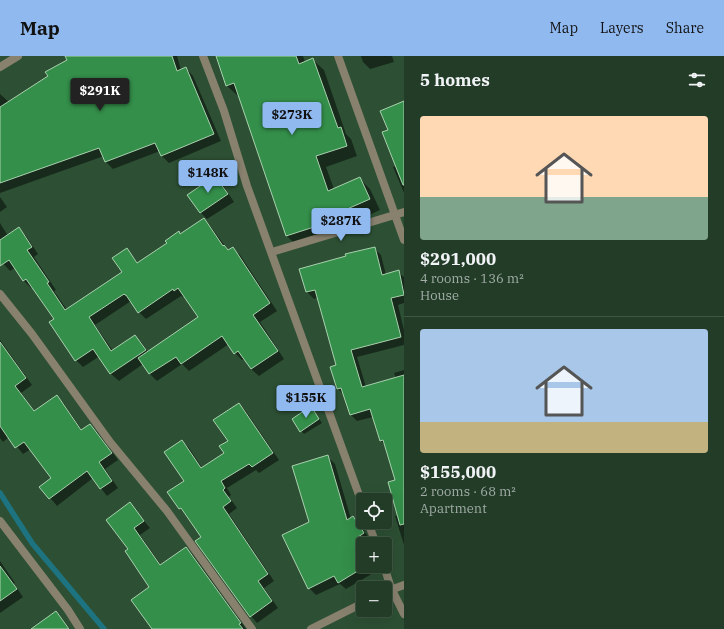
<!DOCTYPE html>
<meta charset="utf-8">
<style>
:root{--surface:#223c27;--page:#2e4733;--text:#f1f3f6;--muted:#a2ada7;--line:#3f5644;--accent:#90b9f0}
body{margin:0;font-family:"IBM Plex Serif",serif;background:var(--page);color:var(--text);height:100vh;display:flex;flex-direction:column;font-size:15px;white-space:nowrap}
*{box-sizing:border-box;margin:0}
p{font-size:13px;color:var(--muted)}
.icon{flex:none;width:22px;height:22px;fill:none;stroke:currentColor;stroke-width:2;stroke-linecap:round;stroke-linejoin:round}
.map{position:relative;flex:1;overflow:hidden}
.panel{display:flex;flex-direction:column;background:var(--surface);width:320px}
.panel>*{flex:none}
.controls{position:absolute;left:356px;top:437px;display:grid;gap:8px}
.controls a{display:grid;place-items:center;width:36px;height:36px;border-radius:4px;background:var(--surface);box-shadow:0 4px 16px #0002,0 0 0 1px var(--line);font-size:20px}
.price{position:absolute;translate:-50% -34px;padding:0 9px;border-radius:4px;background:var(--accent);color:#111;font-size:13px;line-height:26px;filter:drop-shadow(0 1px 2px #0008)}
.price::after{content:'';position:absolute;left:50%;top:24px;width:12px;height:9px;margin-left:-6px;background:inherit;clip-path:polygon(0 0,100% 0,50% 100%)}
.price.on{background:#222;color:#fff}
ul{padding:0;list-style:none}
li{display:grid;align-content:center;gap:8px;height:212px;padding:0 16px}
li+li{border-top:1px solid var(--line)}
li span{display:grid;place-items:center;height:124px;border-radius:4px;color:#555}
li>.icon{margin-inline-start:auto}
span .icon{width:72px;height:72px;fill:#fffc;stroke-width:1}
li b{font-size:17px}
h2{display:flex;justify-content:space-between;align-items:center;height:48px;padding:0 16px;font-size:17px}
header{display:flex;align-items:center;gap:24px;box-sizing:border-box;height:56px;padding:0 20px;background:var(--accent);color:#111}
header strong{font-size:19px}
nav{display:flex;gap:22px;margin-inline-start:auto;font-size:14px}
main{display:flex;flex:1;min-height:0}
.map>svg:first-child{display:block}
.shadow{fill:#0007;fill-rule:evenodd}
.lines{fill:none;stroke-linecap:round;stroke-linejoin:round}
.stream{stroke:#1d7480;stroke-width:5.5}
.building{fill:#348f4a;stroke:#a9d1ae}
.minor{stroke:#88816e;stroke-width:8}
.tertiary{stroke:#88816e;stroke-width:8}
</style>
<header>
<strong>Map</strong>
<nav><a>Map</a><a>Layers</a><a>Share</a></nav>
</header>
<main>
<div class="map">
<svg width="404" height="573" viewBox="0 0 404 573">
<rect width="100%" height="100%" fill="#2d5034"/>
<!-- shadow -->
<g class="shadow">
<path d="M 71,0 L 177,0 L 181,14 L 186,12 L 193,20 L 221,85 L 169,107 L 162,100 L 160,95 L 113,113 L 106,106 L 104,100 L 0,137 L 0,38 L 9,46 L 49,21 L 69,4 Z"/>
<path d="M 217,0 L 303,0 L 305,6 L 313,4 L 324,14 L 346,78 L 351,83 L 357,100 L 326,111 L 334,133 L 359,122 L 370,133 L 380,154 L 356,165 L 357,169 L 298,191 L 287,180 L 240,40 L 238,40 L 227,30 Z"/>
<path d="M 361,0 L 392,0 L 394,6 L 370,13 L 363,6 Z"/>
<path d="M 404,46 L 404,137 L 393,111 L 397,110 L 389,75 Z"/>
<path d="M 215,121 L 222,128 L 234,146 L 207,163 L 200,156 Z"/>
<path d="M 0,141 L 7,151 L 0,156 Z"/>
<path d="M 204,163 L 211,171 L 228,194 L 232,192 L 240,199 L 277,255 L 260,266 L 284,303 L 259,320 L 251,313 L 245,303 L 242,304 L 235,297 L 229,288 L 189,315 L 182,308 L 157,325 L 150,318 L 143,308 L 119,325 L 111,318 L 100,300 L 83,311 L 76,304 L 55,263 L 33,230 L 31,232 L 23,224 L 15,212 L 10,215 L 0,204 L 0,167 L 8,180 L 19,173 L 26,180 L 38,198 L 34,201 L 56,234 L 54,235 L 67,254 L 123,216 L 127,193 L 138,207 L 168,187 L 179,177 L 181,179 ZM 181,240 L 183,241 L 185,240 L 199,261 L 148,296 L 142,287 L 135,280 L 113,295 L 95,269 L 131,245 L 139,256 L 146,263 Z"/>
<path d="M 374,192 L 381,199 L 386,219 L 398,216 L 404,221 L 404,247 L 398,249 L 404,274 L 404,289 L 357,301 L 366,331 L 396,322 L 394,317 L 404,314 L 404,489 L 395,460 L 399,459 L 397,424 L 387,391 L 380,384 L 373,361 L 357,365 L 350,358 L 345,340 L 338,333 L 331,312 L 337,310 L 318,241 L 314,243 L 307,236 Z"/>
<path d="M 0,284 L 32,329 L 21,337 L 35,356 L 57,341 L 64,348 L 82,374 L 90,369 L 97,376 L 118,404 L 105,413 L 118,432 L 107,440 L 93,422 L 57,450 L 41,431 L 52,422 L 31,393 L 23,398 L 9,381 L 3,386 L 0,382 Z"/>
<path d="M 239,348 L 245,354 L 279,404 L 259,417 L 256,414 L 227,432 L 231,439 L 229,441 L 237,452 L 229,458 L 274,525 L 264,532 L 278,552 L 257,567 L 251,560 L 202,481 L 169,436 L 185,426 L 182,385 L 189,392 L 203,413 L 225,397 Z"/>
<path d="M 311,351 L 322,367 L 304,378 L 301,375 Z"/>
<path d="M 328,401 L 335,408 L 351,463 L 353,461 L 360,468 L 370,484 L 363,488 L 363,510 L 378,510 L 380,513 L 346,533 L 340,528 L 316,539 L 309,532 L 311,467 Z"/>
<path d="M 129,447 L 150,472 L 140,479 L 161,509 L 186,492 L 193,499 L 246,573 L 152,573 L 151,531 L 130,494 Z"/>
<path d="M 0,505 L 15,527 L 14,528 L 23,541 L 0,557 Z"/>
<path d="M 56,556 L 70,573 L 33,573 Z"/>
</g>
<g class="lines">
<!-- stream -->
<path class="stream" d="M 0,437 L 32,487 L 104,573"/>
</g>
<!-- building -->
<g class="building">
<path d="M 65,0 L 172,0 L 177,15 L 186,11 L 214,78 L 161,100 L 155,87 L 105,106 L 99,92 L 0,127 L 0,51 L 48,20 L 45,16 L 67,4 Z"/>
<path d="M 216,0 L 296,0 L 299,8 L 313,2 L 338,72 L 341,71 L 347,90 L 316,100 L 328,135 L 360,121 L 370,143 L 345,154 L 347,158 L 316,167 L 317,170 L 286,180 L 234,27 L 226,30 Z"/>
<path d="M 404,45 L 404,129 L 403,129 L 382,76 L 388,74 L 380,55 Z"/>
<path d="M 215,120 L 228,138 L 200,157 L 187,139 Z"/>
<path d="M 204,162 L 223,190 L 224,189 L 228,194 L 233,191 L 270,247 L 253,259 L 278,295 L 251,313 L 238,295 L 234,298 L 222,280 L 181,308 L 176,301 L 149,318 L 138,302 L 198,261 L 178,232 L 174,235 L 173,233 L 138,257 L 126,239 L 125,239 L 124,238 L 89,261 L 111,295 L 135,279 L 146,294 L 110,318 L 93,293 L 75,305 L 49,266 L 54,263 L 26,223 L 23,225 L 9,204 L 0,210 L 0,184 L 19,171 L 32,191 L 27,194 L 49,226 L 47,227 L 65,254 L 122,216 L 112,202 L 127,192 L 137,207 L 167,187 L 165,185 L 179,175 L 180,178 Z"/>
<path d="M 375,191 L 382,219 L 399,214 L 404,239 L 391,242 L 401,281 L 351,294 L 362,331 L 404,319 L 404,468 L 400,469 L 388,426 L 395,424 L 383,384 L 380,385 L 370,353 L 350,359 L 341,332 L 337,333 L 330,311 L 336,309 L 315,234 L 306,236 L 299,213 L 346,200 L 345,198 Z"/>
<path d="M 0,286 L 26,322 L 15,330 L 34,355 L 57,339 L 81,374 L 90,368 L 112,397 L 99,406 L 112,425 L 100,433 L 87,415 L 49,443 L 39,431 L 51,422 L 24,386 L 15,392 L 0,370 Z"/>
<path d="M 239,347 L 273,397 L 252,411 L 249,408 L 221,425 L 225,432 L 223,434 L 231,445 L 223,451 L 268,518 L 258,525 L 272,545 L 250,561 L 195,485 L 201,481 L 181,452 L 179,453 L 167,436 L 184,425 L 164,396 L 182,384 L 201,412 L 224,397 L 219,390 L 228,385 L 213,364 Z"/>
<path d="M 311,350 L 319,363 L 300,376 L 292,363 Z"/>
<path d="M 328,399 L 347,464 L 353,460 L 364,477 L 358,481 L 363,488 L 363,510 L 366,510 L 338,527 L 334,520 L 308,533 L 282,479 L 309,466 L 292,410 Z"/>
<path d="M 130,446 L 144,465 L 134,472 L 160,509 L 186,491 L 241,567 L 239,568 L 243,573 L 152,573 L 131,544 L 149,531 L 125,495 L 128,493 L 106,464 Z"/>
<path d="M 0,510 L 17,533 L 0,545 Z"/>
<path d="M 56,555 L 69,573 L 31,573 Z"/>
</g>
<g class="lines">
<!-- minor -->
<g class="minor">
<path d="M 203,0 L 224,55 L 247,130 L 363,450"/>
<path d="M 338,0 L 404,184"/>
<path d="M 0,11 L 18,0"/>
<path d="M 272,196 L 404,156"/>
<path d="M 0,238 L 32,278 L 110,386 L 167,455 L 252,573"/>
<path d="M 0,465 L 68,554 L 80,573"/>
<path d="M 368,466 L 376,488"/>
<path d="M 384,510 L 391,532 L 404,558"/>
</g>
<!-- tertiary -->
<g class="tertiary">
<path d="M 385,536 L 404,529"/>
<path d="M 311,573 L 363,547"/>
</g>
</g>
</svg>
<div class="controls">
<a><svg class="icon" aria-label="locate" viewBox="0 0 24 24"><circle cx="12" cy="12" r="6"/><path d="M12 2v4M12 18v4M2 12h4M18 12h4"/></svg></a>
<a>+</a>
<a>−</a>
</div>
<b class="price on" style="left:100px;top:56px">$291K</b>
<b class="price" style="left:292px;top:80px">$273K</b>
<b class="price" style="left:208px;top:138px">$148K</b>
<b class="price" style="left:341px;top:186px">$287K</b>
<b class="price" style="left:306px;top:363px">$155K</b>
</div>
<section class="panel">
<h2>5 homes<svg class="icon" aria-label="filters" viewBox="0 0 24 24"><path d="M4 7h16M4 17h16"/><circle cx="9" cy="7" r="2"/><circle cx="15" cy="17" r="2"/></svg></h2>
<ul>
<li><span style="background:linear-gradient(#ffd9b3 65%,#7fa58c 0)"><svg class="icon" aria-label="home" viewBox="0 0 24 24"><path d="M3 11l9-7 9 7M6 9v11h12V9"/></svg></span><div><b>$291,000</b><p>4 rooms · 136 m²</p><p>House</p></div></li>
<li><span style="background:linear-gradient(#a9c7e8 75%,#c2b280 0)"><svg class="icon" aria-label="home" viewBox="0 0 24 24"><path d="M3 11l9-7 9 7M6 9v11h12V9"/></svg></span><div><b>$155,000</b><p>2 rooms · 68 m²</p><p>Apartment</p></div></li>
</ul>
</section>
</main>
